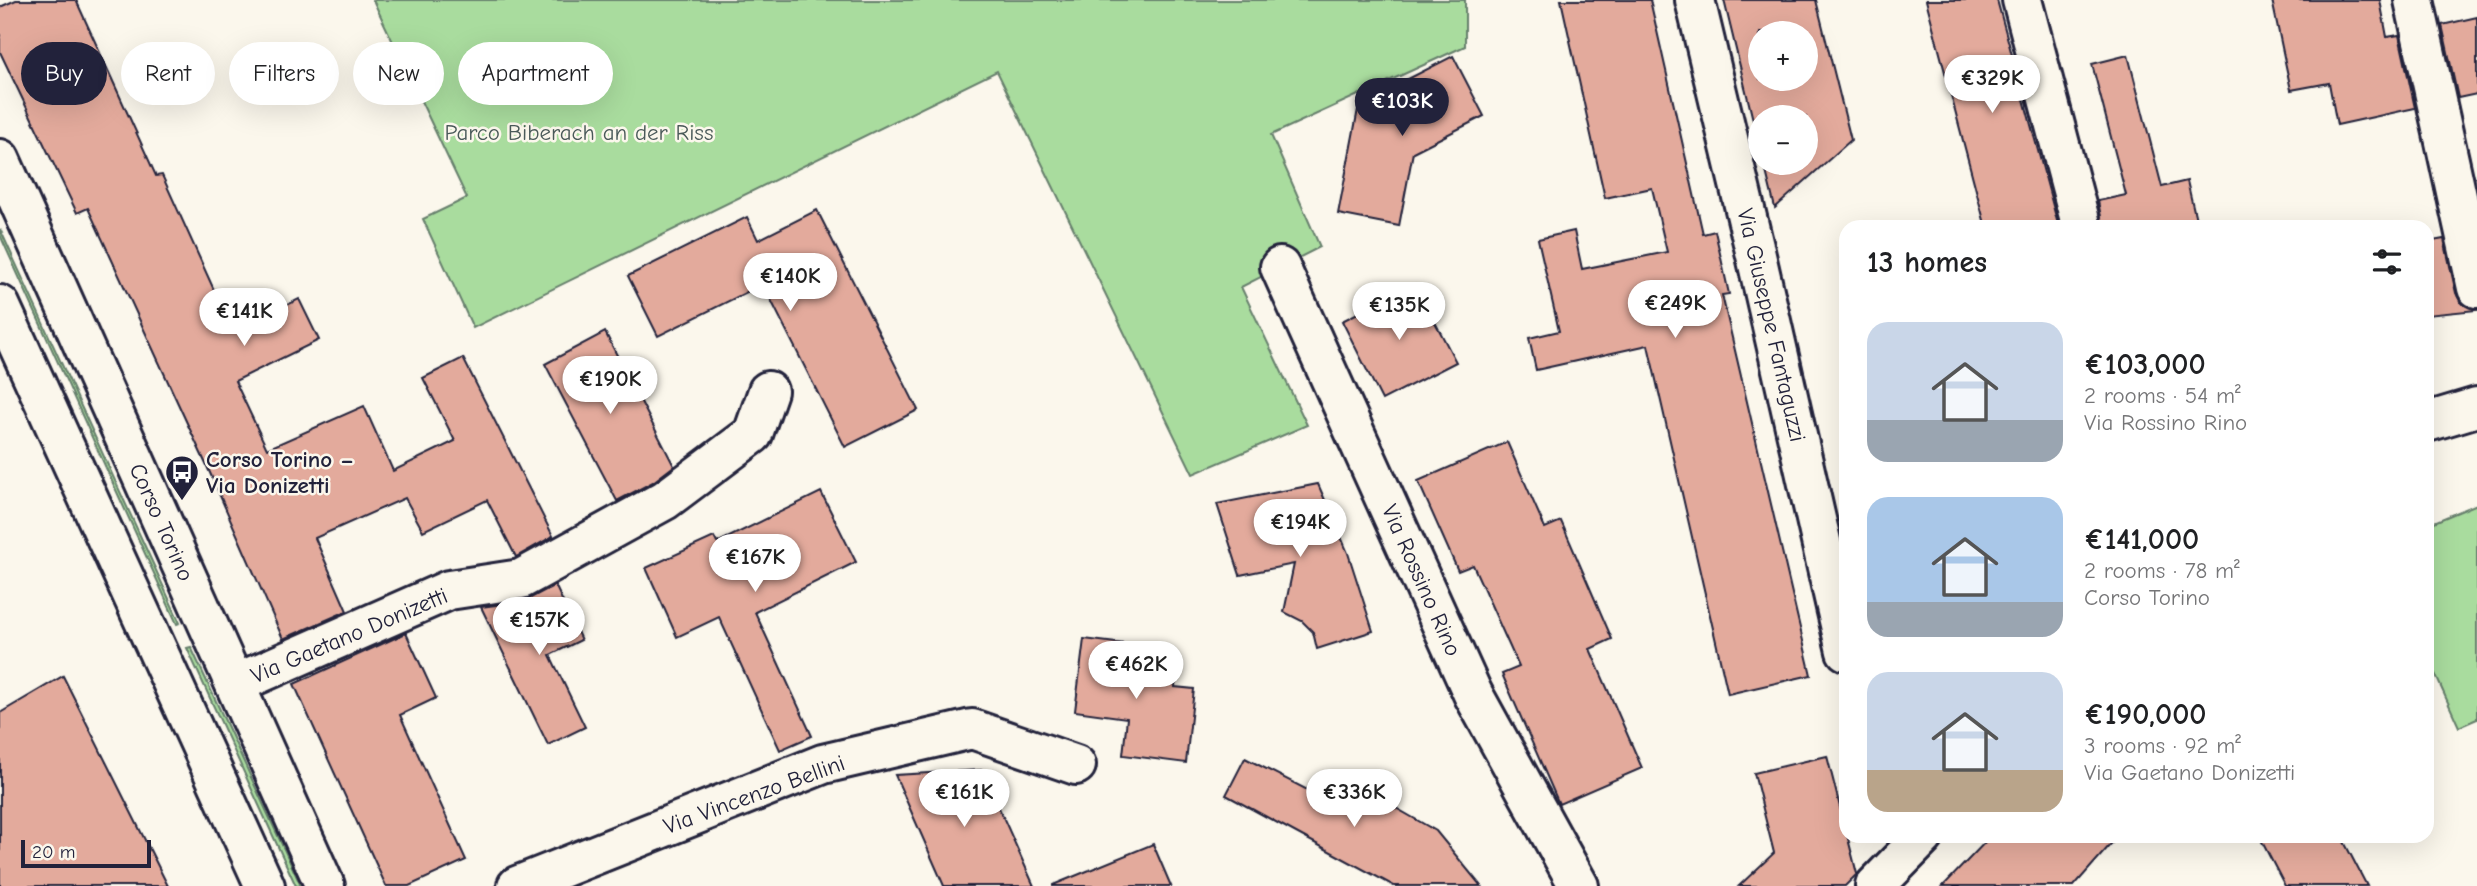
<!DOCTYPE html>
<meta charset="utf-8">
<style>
:root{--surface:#fff;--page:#f6f6f6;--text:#202124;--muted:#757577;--accent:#22223b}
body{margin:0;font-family:"Comic Neue",sans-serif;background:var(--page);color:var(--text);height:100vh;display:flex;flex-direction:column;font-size:26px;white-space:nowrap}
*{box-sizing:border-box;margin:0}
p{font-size:23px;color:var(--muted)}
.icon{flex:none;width:38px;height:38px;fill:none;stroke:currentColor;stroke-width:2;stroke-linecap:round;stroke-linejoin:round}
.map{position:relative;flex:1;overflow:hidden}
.sheet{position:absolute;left:1839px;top:220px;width:595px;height:623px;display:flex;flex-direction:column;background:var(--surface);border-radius:21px;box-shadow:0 7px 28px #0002}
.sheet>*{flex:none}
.guide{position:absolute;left:21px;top:42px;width:665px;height:63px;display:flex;gap:14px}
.buttons{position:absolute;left:1748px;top:21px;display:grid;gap:14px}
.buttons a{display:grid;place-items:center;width:70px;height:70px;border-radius:50%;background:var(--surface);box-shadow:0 7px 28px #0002;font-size:35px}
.scale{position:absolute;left:21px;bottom:18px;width:130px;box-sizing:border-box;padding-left:7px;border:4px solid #22223b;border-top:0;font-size:19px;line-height:24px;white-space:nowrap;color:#22223b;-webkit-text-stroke:5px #fbf7ec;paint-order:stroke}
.price{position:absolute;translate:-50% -60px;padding:0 16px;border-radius:24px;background:#fff;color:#222;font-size:23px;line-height:46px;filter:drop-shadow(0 2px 4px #0008)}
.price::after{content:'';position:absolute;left:50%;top:42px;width:21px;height:16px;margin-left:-10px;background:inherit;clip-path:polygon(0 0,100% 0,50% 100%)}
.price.current{background:var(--accent);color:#fff}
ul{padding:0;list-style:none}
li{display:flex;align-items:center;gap:21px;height:175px;padding:0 28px}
li span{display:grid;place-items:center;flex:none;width:196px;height:140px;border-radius:21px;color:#555}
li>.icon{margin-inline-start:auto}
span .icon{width:84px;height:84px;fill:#fffc;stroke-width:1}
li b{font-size:30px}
h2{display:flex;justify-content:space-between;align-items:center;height:84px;padding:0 28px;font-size:30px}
.pill{padding:0 24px;border-radius:32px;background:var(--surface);box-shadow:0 7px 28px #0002;font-size:24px;line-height:63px}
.pill.current{background:var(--accent);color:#fff}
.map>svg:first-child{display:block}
.green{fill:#a9dc9e;stroke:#667f6c;stroke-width:2}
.building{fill:#e3aa9c;stroke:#22223b;stroke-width:2;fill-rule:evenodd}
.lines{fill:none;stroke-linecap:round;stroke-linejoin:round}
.minor-casing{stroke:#22223b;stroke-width:44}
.tertiary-casing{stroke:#22223b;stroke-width:44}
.primary-casing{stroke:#22223b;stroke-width:44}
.minor{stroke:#fbf7ec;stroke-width:38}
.tertiary{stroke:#fbf7ec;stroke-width:38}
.primary{stroke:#fbf7ec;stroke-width:38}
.labels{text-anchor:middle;stroke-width:5;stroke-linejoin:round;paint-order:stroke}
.park-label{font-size:23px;fill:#4a5a59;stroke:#fbf7ec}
.street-label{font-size:23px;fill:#22223b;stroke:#fbf7ec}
.poi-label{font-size:23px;font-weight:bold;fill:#22223b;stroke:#fbf7ec;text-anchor:start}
</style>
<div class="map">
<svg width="2477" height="886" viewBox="0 0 2477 886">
<rect width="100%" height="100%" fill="#fbf7ec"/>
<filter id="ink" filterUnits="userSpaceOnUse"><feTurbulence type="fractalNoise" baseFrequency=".0143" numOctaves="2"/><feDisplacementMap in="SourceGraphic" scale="14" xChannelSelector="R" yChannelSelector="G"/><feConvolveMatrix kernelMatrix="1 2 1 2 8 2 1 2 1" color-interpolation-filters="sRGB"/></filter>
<g filter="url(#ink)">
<!-- green -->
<g class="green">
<path d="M 373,0 L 1465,0 L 1465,46 L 1271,135 L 1320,247 L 1241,287 L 1307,425 L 1193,474 L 997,71 L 473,328 L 423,219 L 467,198 Z"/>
<path d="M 0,229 L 180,623 L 177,624 L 0,235 Z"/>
<path d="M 2477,504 L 2477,719 L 2459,727 L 2427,656 L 2427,525 Z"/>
<path d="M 191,647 L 301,886 L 296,886 L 187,648 Z"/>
</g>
<!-- building -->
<g class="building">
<path d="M 16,0 L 76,0 L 156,176 L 162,175 L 233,332 L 299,299 L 319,340 L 235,381 L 267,449 L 364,406 L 393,471 L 455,441 L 423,378 L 463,358 L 553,536 L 516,557 L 487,500 L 423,531 L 405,498 L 315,538 L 347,611 L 283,639 L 210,473 L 88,208 L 77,213 L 0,52 L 0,7 Z"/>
<path d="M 1561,0 L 1650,0 L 1703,234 L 1715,231 L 1729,294 L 1722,295 L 1811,675 L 1728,694 L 1648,345 L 1536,370 L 1529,338 L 1559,331 L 1538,239 L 1574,231 L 1582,269 L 1667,252 L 1652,188 L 1605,198 Z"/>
<path d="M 1724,0 L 1816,0 L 1851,140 L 1775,208 L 1764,163 L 1806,163 L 1806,117 L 1760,117 L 1760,149 ZM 1760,33 L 1806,33 L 1806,79 L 1760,79 Z"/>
<path d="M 1926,0 L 1997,0 L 2059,228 L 1986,228 Z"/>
<path d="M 2272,0 L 2380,0 L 2387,37 L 2399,35 L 2415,108 L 2337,125 L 2329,83 L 2291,90 Z"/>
<path d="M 2477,17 L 2477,94 L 2458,98 L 2442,25 Z"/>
<path d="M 2128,55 L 2162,187 L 2187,181 L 2198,228 L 2103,228 L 2098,201 L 2126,195 L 2092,64 Z"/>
<path d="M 1453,56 L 1484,116 L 1413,152 L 1399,226 L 1338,214 L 1359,104 Z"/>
<path d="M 817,210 L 918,410 L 845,447 L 763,284 L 658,336 L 628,276 L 747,217 L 758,240 Z"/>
<path d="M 2444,239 L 2456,293 L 2461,303 L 2477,310 L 2427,315 L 2427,242 Z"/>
<path d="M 1415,284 L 1456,362 L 1382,400 L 1342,321 Z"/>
<path d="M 605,332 L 674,466 L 653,482 L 617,501 L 545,364 Z"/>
<path d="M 1507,442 L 1545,528 L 1561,521 L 1612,639 L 1590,649 L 1642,768 L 1559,804 L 1502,674 L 1519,667 L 1473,565 L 1458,571 L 1418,481 Z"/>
<path d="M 1318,484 L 1348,553 L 1373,631 L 1317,649 L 1313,632 L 1302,621 L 1284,612 L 1294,564 L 1240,575 L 1217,504 Z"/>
<path d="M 821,492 L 856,562 L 755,612 L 812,736 L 780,750 L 719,617 L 677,637 L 646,568 L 714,537 L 717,543 Z"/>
<path d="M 555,585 L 581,640 L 550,655 L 585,727 L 548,745 L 481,607 L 525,601 Z"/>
<path d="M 406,633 L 436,698 L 400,715 L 466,860 L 409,886 L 386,886 L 294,684 Z"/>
<path d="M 1084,639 L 1141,646 L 1138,671 L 1176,676 L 1175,687 L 1194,689 L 1186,763 L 1123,755 L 1127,718 L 1075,711 Z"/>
<path d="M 63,676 L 168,886 L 0,886 L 0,713 Z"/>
<path d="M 1827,756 L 1857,874 L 1845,886 L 1739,886 L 1774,853 L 1754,773 Z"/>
<path d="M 1245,758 L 1325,799 L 1340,776 L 1436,831 L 1481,886 L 1394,886 L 1226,795 Z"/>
<path d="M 982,770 L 1034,886 L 944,886 L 895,775 Z"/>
<path d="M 1991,836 L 2118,836 L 2074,886 L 1943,886 Z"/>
<path d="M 2259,836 L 2341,836 L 2367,886 L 2285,886 Z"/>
<path d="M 1153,844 L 1171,886 L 1053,886 L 1053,885 Z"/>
</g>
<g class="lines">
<!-- minor casing -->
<g class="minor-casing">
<g id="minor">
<path d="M 1695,0 L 1755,251 L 1846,651"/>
<path d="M 2022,0 L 2082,228"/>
<path d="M 2414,0 L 2477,288"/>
<path d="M 1280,267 L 1473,694 L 1579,886"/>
<path d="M 235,684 L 449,590 L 521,579 L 665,500 L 753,434 L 768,391"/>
<path d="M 517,886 L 823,764 L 972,729 L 1076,765"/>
</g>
</g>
<!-- tertiary casing -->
<g class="tertiary-casing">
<g id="tertiary">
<path d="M 2427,422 L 2477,407"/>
<path d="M 1875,886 L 1924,836"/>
</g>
</g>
<!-- primary casing -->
<g class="primary-casing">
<g id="primary">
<path d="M 0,159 L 325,886"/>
<path d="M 0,305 L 265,886"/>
</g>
</g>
<!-- minor -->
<use href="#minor" class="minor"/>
<!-- tertiary -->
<use href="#tertiary" class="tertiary"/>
<!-- primary -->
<use href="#primary" class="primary"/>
</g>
</g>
<!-- icons -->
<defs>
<g id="bus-pin" transform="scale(1.75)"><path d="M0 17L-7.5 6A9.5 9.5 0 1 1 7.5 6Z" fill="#22223b" stroke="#fbf7ec"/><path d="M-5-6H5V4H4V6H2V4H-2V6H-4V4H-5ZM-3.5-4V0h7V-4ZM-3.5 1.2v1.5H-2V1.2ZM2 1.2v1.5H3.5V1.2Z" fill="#fff"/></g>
</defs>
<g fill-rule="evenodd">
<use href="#bus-pin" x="182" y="472"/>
</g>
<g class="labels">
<!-- park labels -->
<g class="park-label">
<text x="579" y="140">Parco Biberach an der Riss</text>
</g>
<!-- street labels -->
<g class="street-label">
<text transform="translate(1772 325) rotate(77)" y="8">Via Giuseppe Fantaguzzi</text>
<text transform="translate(162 522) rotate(66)" y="8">Corso Torino</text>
<text transform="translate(1422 580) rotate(66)" y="8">Via Rossino Rino</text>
<text transform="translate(349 635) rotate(-23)" y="8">Via Gaetano Donizetti</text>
<text transform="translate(754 794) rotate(-20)" y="8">Via Vincenzo Bellini</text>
</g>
<!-- poi labels -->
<g class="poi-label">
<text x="206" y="467">Corso Torino –<tspan x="206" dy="26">Via Donizetti</tspan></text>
</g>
</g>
</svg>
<div class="buttons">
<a>+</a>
<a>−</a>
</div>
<div class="scale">20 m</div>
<b class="price" style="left:1992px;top:115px">€329K</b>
<b class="price current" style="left:1402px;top:138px">€103K</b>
<b class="price" style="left:790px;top:313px">€140K</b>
<b class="price" style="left:1675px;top:340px">€249K</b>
<b class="price" style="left:1399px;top:342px">€135K</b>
<b class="price" style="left:244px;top:348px">€141K</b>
<b class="price" style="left:610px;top:416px">€190K</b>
<b class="price" style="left:1300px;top:559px">€194K</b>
<b class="price" style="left:755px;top:594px">€167K</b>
<b class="price" style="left:539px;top:657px">€157K</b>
<b class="price" style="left:1136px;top:701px">€462K</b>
<b class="price" style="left:964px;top:829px">€161K</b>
<b class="price" style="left:1354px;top:829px">€336K</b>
<div class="guide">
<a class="pill current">Buy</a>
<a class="pill">Rent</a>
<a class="pill">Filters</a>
<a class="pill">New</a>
<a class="pill">Apartment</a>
</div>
<section class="sheet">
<h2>13 homes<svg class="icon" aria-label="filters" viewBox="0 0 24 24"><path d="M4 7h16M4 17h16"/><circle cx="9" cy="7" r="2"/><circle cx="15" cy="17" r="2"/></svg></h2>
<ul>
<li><span style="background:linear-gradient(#c9d6e8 70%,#9aa5b1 0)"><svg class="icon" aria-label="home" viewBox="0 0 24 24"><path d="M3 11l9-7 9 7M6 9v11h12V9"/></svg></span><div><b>€103,000</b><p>2 rooms · 54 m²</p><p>Via Rossino Rino</p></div></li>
<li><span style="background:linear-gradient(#a9c7e8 75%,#9aa5b1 0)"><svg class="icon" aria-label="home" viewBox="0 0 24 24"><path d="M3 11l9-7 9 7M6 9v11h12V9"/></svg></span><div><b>€141,000</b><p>2 rooms · 78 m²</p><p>Corso Torino</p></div></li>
<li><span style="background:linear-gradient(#c9d6e8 70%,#b9a48a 0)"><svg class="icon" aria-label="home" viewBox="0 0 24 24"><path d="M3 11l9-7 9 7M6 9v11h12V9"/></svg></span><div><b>€190,000</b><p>3 rooms · 92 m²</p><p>Via Gaetano Donizetti</p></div></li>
</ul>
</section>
</div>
